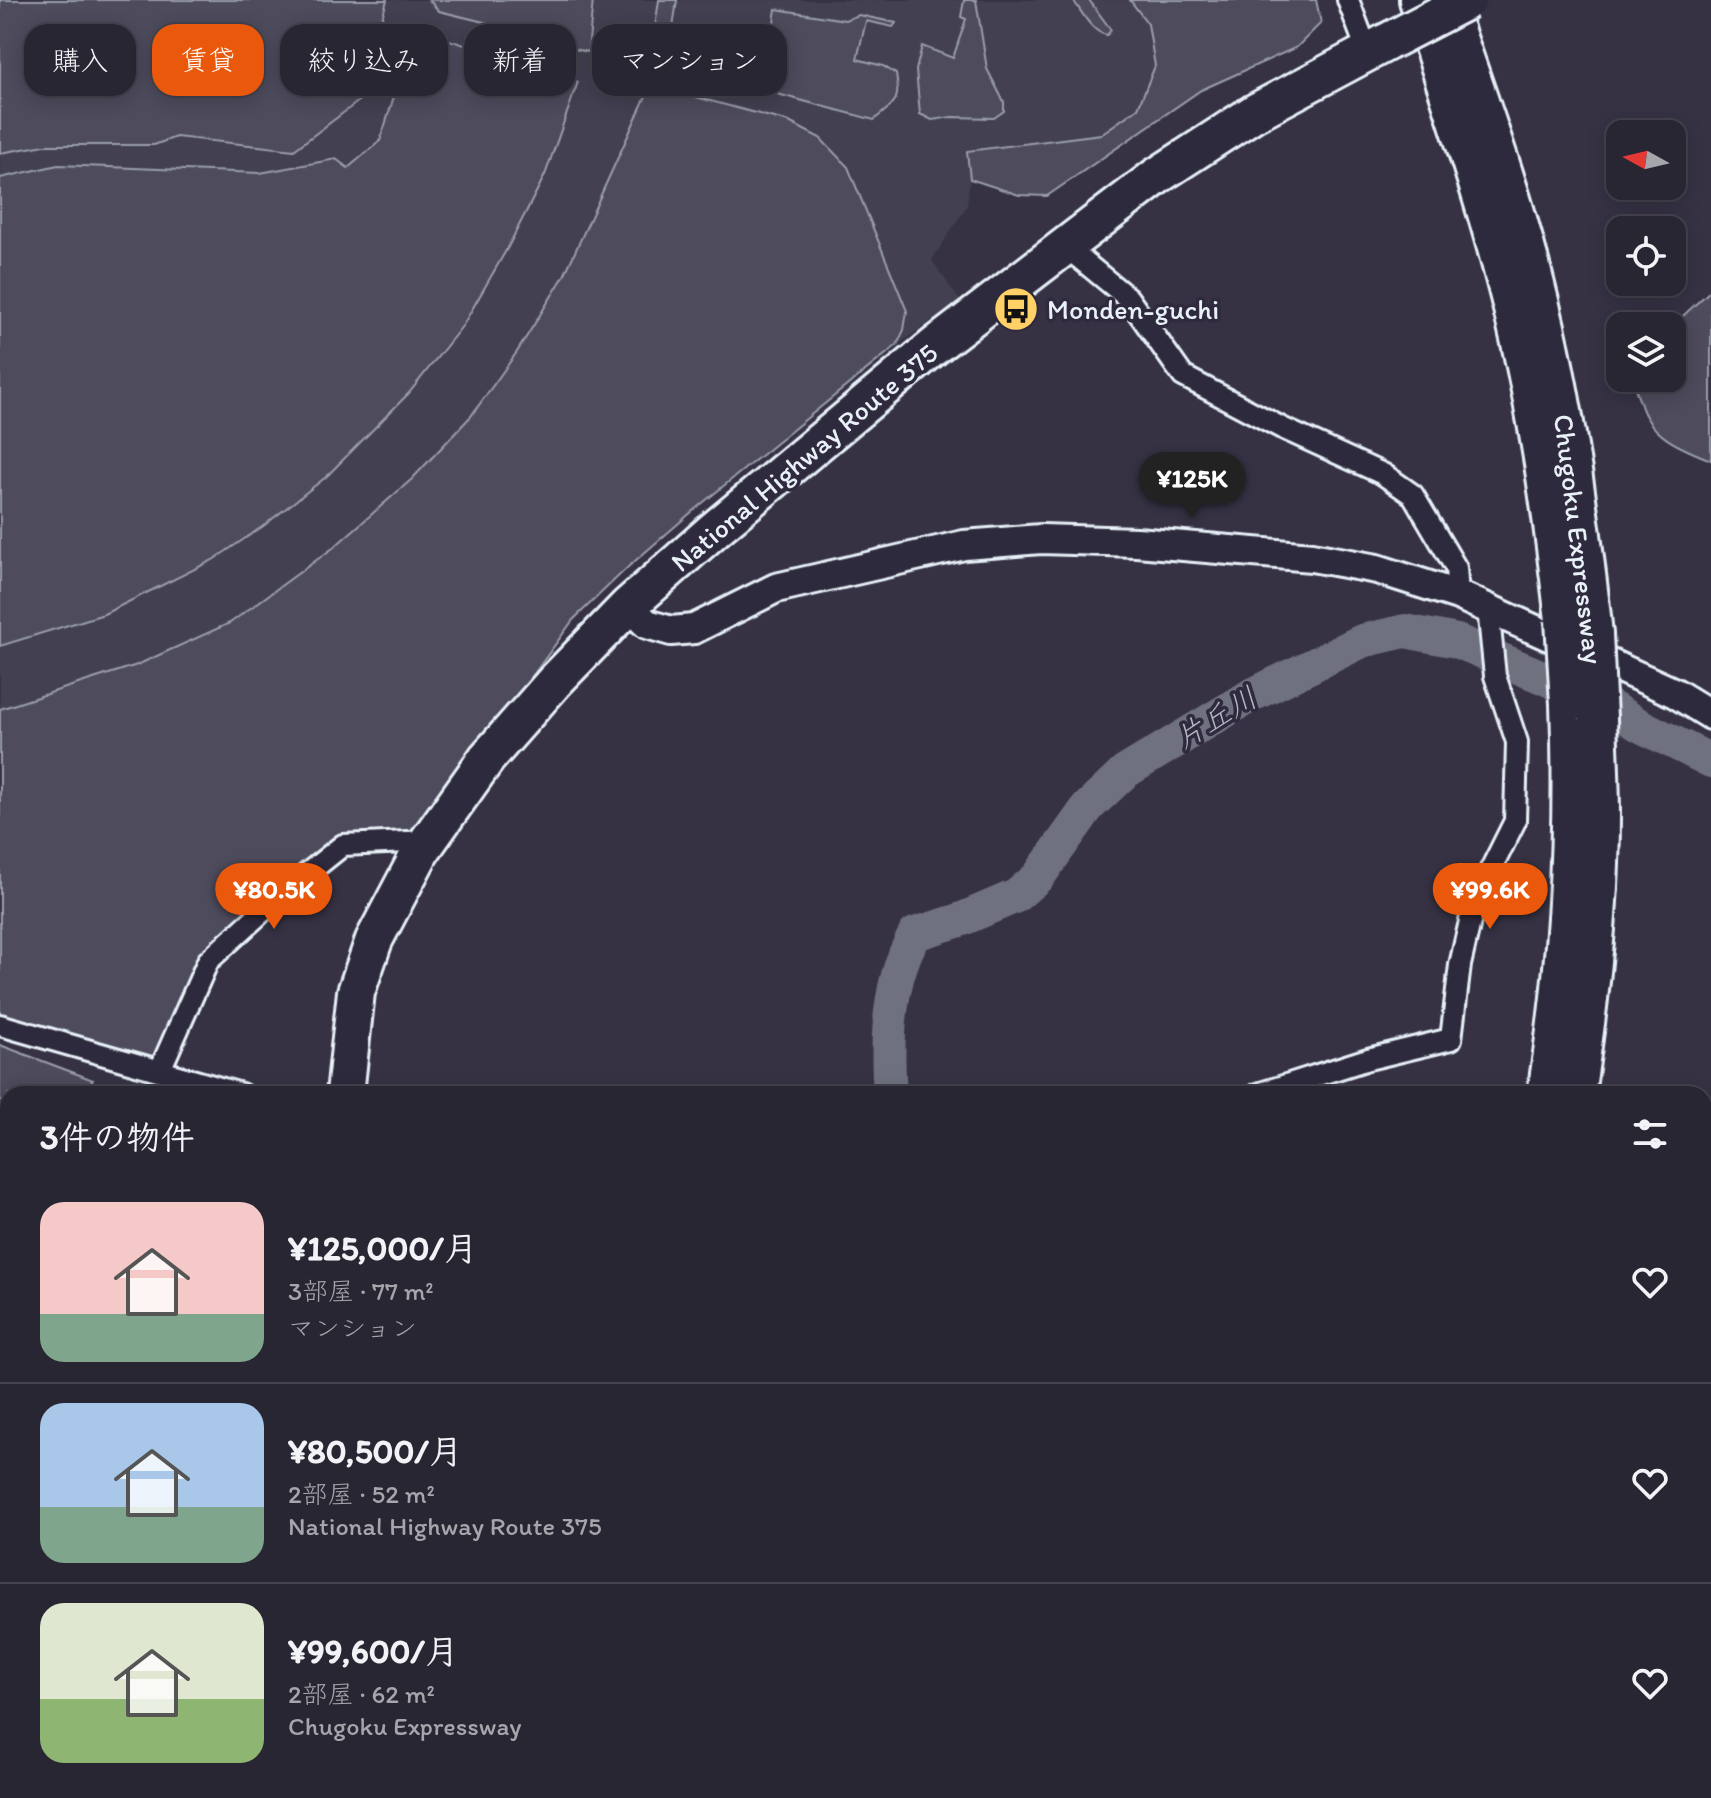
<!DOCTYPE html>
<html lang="ja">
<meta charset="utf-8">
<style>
:root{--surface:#282633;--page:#302e3b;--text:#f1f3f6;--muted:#a5a5ac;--line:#44434e;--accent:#ea580c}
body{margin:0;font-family:Itim,"Klee One",sans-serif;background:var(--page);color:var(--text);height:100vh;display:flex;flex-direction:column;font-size:30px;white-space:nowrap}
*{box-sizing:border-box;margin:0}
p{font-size:26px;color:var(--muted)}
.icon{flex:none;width:44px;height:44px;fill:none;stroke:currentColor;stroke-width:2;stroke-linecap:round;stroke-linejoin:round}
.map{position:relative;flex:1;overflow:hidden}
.details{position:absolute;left:0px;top:1086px;width:1712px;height:712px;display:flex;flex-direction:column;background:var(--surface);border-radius:24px 24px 0 0;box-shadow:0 4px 20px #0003,0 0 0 2px var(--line)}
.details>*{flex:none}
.hud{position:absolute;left:24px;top:24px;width:800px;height:72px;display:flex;gap:16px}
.needle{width:52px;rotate:278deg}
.tools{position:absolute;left:1606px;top:120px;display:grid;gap:16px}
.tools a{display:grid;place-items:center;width:80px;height:80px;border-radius:16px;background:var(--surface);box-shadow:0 4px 20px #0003,0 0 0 2px var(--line);font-size:40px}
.price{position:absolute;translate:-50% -68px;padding:0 18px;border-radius:28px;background:var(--accent);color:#fff;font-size:26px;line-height:52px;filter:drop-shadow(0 2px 4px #0008)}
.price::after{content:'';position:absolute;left:50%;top:48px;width:24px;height:18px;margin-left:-12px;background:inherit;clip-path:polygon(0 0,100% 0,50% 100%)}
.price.on{background:#222;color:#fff}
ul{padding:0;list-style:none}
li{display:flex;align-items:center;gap:24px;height:200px;padding:0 40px}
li+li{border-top:2px solid var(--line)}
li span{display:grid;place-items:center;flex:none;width:224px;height:160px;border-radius:24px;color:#555}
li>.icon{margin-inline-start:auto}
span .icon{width:96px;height:96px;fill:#fffc;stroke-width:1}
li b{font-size:34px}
h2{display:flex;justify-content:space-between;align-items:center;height:96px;padding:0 40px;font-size:34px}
.tag{padding:0 28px;border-radius:24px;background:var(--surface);box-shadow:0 4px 20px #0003,0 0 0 2px var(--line);font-size:28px;line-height:72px}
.tag.on{background:var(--accent);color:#fff}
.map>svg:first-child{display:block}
.built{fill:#433f51}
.green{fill:#4d4b5c;stroke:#9a9eaa;stroke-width:2}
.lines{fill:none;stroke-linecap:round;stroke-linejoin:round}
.river{stroke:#70717f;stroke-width:34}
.street-casing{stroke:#e8f1f8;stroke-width:26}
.secondary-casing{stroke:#e8f1f8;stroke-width:34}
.highway-casing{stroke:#e8f1f8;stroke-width:42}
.street{stroke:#2f2a3d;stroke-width:20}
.secondary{stroke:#2f2a3d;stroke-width:28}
.highway{stroke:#2f2a3d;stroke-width:36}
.highway-bridge-casing{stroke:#e8f1f8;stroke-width:42;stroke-linecap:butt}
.highway-bridge{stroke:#2f2a3d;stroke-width:36}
.labels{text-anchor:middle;stroke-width:7;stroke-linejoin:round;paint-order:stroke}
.poi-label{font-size:28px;fill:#e8f1f8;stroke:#2f2a3d;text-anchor:start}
.street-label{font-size:28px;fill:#e8f1f8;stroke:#2f2a3d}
.water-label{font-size:30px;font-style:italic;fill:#b2b7c2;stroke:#2f2a3d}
</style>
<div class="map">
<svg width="1711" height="1798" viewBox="0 0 1711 1798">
<rect width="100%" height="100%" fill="#363244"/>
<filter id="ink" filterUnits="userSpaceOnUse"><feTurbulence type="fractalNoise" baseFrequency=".0125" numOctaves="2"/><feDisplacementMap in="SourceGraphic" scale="16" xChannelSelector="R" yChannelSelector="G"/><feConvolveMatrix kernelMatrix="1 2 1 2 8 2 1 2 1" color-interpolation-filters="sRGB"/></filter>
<g filter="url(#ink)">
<!-- built -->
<path class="built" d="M 0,0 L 1130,0 L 1148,24 L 1155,66 L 1138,108 L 1101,134 L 967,151 L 970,179 L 967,206 L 932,260 L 960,301 L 897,345 L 694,510 L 628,567 L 573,620 L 416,837 L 347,837 L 220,940 L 154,1056 L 0,1015 Z"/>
<!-- green -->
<g class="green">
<path d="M 0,0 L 387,0 L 359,101 L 294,150 L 176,137 L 154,145 L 45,145 L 0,153 Z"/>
<path d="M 429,0 L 593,0 L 588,52 L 508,34 L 488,23 L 439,11 Z"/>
<path d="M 659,0 L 677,0 L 669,56 L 651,54 Z"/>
<path d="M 964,0 L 976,0 L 987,69 L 1004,102 L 1004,111 L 994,118 L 952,117 L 932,120 L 920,114 L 916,70 L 922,46 L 953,58 L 966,19 L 961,17 Z"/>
<path d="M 1073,0 L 1089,0 L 1111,30 L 1107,35 C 1092,33 1082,12 1073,0 Z"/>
<path d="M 1130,0 L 1316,0 L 1321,23 L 1297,47 L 1201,90 L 1047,196 L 1019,195 L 970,179 L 967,151 L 1101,134 L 1138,108 L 1155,66 L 1148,24 Z"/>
<path d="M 776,9 L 845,20 L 859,15 L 896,23 L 893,27 L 866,21 L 857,59 L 883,66 L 896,74 C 901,103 894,103 874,120 L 770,92 L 764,87 Z"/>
<path d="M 417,32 L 431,34 L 578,82 L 545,175 L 508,247 L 463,325 L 409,393 L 326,477 L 262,527 L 213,560 L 104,614 L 0,646 L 0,178 L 58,165 L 260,173 L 336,159 L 348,168 L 380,141 L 409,49 Z"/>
<path d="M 651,85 L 789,122 L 820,138 L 848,167 L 907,311 L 904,330 L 897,345 L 694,510 L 628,567 L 573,620 L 416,837 L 347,837 L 291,875 L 185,1003 L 154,1056 L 0,1015 L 0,709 L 137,665 L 230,623 L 333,548 L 412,479 L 471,416 L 517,352 L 564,276 Z"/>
<path d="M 1711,290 L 1711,460 C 1681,448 1649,436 1640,402 C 1637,394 1633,387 1637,378 L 1672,378 L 1672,326 Z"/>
<path d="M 0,1045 L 93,1080 L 81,1094 L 8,1094 L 8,1146 L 0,1153 Z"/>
<path d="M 1704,1328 L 1711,1335 L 1711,1577 L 1704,1578 Z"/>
<path d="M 1704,1684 L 1711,1684 L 1711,1798 L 1649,1798 L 1650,1790 L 1704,1790 Z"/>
</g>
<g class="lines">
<!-- river -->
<g class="river">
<path d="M 890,1094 C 886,1042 888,980 915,934 L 960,920 L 1016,896 L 1038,877 L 1088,807 L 1125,772 L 1250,696 L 1362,641 L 1405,631 L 1457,641 L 1606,704 L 1639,725 L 1711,761"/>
<path d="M 435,1798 L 437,1790"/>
</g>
<!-- street casing -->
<g class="street-casing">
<g id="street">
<path d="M 1348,0 L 1368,53"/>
<path d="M 1066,247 L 1128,298 L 1183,376 L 1282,428 L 1383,474 L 1413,495 L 1456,568 L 1458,595"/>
<path d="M 0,1025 L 241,1094"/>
<path d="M 160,1070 L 208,961 L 278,897 L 343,845 L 429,841"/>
<path d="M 1258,1094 L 1368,1059 L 1451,1039 L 1460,965 L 1471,917 L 1484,883 L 1515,821 L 1517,742 L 1495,676 L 1488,608"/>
<path d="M 0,1736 L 8,1736"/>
</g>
</g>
<!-- secondary casing -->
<g class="secondary-casing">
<g id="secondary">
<path d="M 628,606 L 647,624 L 671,631 L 694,629 L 776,588 L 964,545 L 1041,539 L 1137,542 L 1312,557 L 1377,569 L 1458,595 L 1675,693 L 1711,715"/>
<path d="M 166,1798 L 170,1790"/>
</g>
</g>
<!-- highway casing -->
<g class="highway-casing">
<g id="highway">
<path d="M 1418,0 C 1448,94 1481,188 1506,285 C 1535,395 1551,507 1564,620"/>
<path d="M 1445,0 C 1477,94 1512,188 1536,285 C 1565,400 1581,517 1594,634"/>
<path d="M 345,1094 L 356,992 L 374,940 L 421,851 L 487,758 L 555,681 L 628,606 L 715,529 L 936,345 L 1157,176 L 1254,113 L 1387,42"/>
<path d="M 1546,1094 C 1567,964 1574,835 1569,704"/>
<path d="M 1576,1094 C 1590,1003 1601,909 1601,817 C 1601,784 1599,751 1598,718"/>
<path d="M 0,1251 L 8,1258"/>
<path d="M 823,1790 L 839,1798"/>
<path d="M 1074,1790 L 1084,1798"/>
<path d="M 1587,1790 L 1591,1798"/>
<path d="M 1616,1790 L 1618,1798"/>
<path d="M 1290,1798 L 1295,1790"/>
<path d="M 1351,1798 L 1358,1790"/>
</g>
</g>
<!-- street -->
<use href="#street" class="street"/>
<!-- secondary -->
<use href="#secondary" class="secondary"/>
<!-- highway -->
<use href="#highway" class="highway"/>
<!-- highway-bridge casing -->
<g class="highway-bridge-casing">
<g id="highway-bridge">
<path d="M 1387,42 L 1468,0"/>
<path d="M 1564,620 L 1569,704"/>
<path d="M 1594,634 L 1598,718"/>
</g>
</g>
<!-- highway-bridge -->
<use href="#highway-bridge" class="highway-bridge"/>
</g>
</g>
<!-- icons -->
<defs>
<g id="bus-disc" transform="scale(2.3)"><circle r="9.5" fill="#ffd166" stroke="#2f2a3d"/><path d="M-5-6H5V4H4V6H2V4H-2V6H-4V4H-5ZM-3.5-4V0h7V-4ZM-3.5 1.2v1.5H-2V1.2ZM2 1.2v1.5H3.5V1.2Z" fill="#111"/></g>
</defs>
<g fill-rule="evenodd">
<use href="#bus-disc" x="1016" y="309"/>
</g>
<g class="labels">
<!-- poi labels -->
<g class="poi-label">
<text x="1047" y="319">Monden-guchi</text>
</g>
<!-- street labels -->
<g class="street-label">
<text transform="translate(804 457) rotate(-40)" y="10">National Highway Route 375</text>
<text transform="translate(1579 539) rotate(83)" y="10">Chugoku Expressway</text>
</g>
<!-- water labels -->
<g class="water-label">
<text transform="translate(1216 718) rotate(-31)" y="10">片丘川</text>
</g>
</g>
</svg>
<div class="tools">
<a><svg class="needle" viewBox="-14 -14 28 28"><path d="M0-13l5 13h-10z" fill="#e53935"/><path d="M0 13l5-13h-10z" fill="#a5a5ac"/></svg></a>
<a><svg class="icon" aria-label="locate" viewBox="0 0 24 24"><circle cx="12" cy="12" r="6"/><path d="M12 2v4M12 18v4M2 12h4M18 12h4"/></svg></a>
<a><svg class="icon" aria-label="layers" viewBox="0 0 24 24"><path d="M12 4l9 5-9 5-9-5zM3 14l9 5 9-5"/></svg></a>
</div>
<b class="price on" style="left:1192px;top:520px">¥125K</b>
<b class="price" style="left:274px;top:931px">¥80.5K</b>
<b class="price" style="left:1490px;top:931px">¥99.6K</b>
<div class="hud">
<a class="tag">購入</a>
<a class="tag on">賃貸</a>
<a class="tag">絞り込み</a>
<a class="tag">新着</a>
<a class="tag">マンション</a>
</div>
<section class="details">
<h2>3件の物件<svg class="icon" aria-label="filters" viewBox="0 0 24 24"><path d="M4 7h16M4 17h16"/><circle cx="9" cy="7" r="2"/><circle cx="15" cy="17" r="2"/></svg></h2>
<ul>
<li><span style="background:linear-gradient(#f6c9c9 70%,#7fa58c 0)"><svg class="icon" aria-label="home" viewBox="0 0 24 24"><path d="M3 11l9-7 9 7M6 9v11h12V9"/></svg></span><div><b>¥125,000/月</b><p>3部屋 · 77 m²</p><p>マンション</p></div><svg class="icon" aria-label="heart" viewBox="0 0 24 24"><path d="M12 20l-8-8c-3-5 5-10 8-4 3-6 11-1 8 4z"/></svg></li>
<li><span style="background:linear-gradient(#a9c7e8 65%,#7fa58c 0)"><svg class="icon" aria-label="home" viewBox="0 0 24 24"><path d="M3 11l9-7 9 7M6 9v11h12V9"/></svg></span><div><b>¥80,500/月</b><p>2部屋 · 52 m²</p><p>National Highway Route 375</p></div><svg class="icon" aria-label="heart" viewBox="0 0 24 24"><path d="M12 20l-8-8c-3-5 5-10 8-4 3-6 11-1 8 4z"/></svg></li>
<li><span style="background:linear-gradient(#dfe7d0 60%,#8fb573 0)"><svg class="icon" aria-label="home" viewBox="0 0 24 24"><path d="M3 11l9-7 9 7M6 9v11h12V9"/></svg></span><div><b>¥99,600/月</b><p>2部屋 · 62 m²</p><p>Chugoku Expressway</p></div><svg class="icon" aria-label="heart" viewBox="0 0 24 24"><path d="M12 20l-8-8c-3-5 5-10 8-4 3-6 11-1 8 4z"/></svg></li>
</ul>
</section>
</div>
